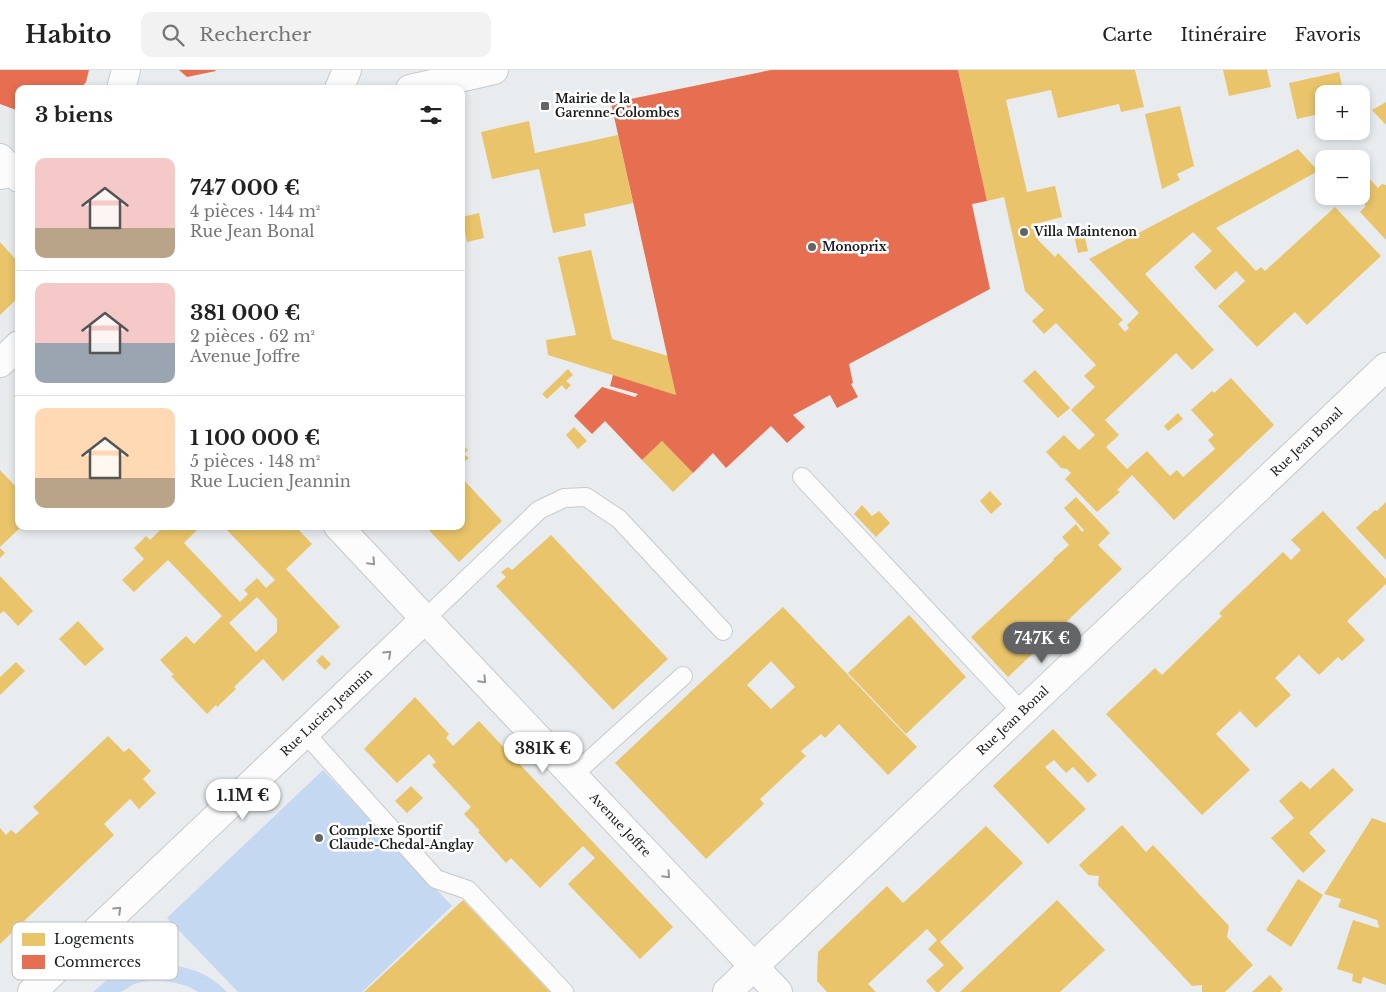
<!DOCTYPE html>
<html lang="fr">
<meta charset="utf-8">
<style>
:root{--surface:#fff;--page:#f2f2f2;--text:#222;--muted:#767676;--line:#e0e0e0;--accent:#626466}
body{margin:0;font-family:"Libre Baskerville",serif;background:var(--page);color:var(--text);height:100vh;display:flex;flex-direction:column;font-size:19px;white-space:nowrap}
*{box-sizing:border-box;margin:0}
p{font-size:16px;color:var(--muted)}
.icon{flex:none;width:28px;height:28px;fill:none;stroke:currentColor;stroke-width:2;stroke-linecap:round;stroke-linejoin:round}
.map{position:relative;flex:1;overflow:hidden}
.drawer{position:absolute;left:15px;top:15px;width:450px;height:445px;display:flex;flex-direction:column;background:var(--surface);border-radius:10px;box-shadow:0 2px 8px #0003}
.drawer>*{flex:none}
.fabs{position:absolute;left:1315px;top:15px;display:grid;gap:10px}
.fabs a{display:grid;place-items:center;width:55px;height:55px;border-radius:10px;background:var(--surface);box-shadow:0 2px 8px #0003;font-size:25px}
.price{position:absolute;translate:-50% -42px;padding:0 11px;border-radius:18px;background:#fff;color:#222;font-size:16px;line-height:32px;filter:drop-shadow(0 1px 2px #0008)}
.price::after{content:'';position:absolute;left:50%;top:30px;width:15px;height:11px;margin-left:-8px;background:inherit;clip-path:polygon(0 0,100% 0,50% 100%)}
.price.current{background:var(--accent);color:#fff}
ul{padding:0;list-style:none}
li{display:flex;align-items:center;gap:15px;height:125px;padding:0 20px}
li+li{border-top:1px solid var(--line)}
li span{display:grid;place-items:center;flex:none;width:140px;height:100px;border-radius:10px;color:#555}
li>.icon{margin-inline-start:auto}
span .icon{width:60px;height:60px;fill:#fffc;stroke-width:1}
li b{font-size:21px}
h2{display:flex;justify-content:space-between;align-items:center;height:60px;padding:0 20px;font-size:21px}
header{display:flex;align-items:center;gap:30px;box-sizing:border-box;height:70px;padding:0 25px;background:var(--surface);border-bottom:1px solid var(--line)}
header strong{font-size:24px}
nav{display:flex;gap:28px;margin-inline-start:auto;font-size:18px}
.search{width:350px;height:45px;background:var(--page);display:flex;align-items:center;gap:12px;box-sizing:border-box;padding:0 18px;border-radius:10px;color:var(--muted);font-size:19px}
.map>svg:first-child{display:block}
.green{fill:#c5d8f1}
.homes{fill:#e9c46a;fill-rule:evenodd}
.shops{fill:#e76f51}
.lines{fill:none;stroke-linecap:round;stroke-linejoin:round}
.service-casing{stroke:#c7c9cb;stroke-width:20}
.minor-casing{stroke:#c7c9cb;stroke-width:30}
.secondary-casing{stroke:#c7c9cb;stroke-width:30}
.service{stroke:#fcfcfd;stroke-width:18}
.minor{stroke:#fcfcfd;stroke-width:28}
.secondary{stroke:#fcfcfd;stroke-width:28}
.oneway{stroke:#969798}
.poi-dot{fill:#626466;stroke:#fff;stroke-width:2}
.labels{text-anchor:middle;stroke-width:5;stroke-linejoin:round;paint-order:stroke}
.poi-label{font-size:12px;font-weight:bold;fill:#191b1c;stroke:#fff;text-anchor:start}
.street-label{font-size:12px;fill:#191b1c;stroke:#fff}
.key{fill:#fff;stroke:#babbbb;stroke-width:1}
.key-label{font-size:14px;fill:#191b1c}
</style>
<header>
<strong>Habito</strong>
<div class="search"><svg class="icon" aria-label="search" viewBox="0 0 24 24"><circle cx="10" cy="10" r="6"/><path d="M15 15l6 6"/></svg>Rechercher</div>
<nav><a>Carte</a><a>Itinéraire</a><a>Favoris</a></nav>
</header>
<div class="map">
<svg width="1386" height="922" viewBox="0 0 1386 922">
<rect width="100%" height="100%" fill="#e9ecef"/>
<!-- green -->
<g class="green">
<path d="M 323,700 L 452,836 L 362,922 L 238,922 L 167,848 Z"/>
<path d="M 150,893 C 181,895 205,899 227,922 L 198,922 C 184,911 151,908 134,914 C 129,916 125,921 120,922 C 112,922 101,922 93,922 L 107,910 L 128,900 Z"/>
</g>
<!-- homes -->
<g class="homes">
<path d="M 958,0 L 1135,0 L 1144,37 L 1121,42 L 1119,34 L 1058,48 L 1051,20 L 1006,30 L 1027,122 L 1055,116 L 1062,147 L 1035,154 L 1038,170 L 1055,187 L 1058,183 L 1123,250 L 1118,254 L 1125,262 L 1129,258 L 1127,255 L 1139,243 L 1089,189 L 1298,79 L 1318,101 L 1216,158 L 1256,201 L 1261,197 L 1265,201 L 1335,137 L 1381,186 L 1307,255 L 1295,242 L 1257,277 L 1218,236 L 1245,211 L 1236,201 L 1215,220 L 1194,197 L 1212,181 L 1193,162 L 1145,204 L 1214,280 L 1192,300 L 1176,283 L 1105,350 L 1119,365 L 1106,377 L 1127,399 L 1147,381 L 1170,406 L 1177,400 L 1183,407 L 1215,379 L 1208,370 L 1214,365 L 1191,340 L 1212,321 L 1214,323 L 1231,308 L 1274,355 L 1174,450 L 1132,405 L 1117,420 L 1120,422 L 1097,442 L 1065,409 L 1071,403 L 1067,399 L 1061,398 L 1046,382 L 1064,365 L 1079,380 L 1095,365 L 1071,340 L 1095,317 L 1084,306 L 1096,295 L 1056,253 L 1044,264 L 1032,251 L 1044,240 L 1025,221 L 1004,127 L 987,131 Z"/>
<path d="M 1223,0 L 1267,0 L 1271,17 L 1229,26 Z"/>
<path d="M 1339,2 L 1344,24 L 1324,24 L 1324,43 L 1297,49 L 1289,13 Z"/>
<path d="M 1386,32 L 1386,55 L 1372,40 Z"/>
<path d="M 1180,36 L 1194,96 L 1177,104 L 1180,110 L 1162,119 L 1145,44 Z"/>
<path d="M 529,51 L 535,83 L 618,65 L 633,133 L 584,144 L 586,156 L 553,163 L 539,99 L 492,109 L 481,62 Z"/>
<path d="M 1367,106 L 1378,118 L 1382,114 L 1386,115 L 1386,170 L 1360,142 L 1366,136 L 1357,126 L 1361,126 L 1361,111 Z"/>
<path d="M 479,143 L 484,168 L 467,172 L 462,147 Z"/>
<path d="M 1082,155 L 1088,181 L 1078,183 L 1072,157 Z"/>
<path d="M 0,172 L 19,193 L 19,227 L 0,245 Z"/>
<path d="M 591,180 L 612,269 L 668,286 L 676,325 L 548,285 L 546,270 L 576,265 L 558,187 Z"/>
<path d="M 568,299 L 573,305 L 566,311 L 571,315 L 566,320 L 562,315 L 547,329 L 542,324 Z"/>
<path d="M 1035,300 L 1070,338 L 1058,348 L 1023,311 Z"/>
<path d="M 19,321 L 19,331 L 14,326 Z"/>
<path d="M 1178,343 L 1183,349 L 1168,361 L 1164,356 Z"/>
<path d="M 574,357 L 587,371 L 578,379 L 566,365 Z"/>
<path d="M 461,369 L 464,372 L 462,374 L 468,380 L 464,384 L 469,388 L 461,395 Z"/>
<path d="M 662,371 L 693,403 L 673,422 L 642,390 Z"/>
<path d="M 0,400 L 19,420 L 19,456 L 22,456 L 0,477 Z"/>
<path d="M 461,407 L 502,451 L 459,492 L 425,456 L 461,456 Z"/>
<path d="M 990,421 L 1002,434 L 991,444 L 980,431 Z"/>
<path d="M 1076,427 L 1110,463 L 1098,475 L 1122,499 L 1008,607 L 971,567 L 1054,490 L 1053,489 L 1069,475 L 1062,467 L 1076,454 L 1082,462 L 1084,460 L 1064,438 Z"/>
<path d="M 1386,432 L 1386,490 L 1356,458 L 1375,440 L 1377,441 Z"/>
<path d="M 862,435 L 872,446 L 879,441 L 890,453 L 876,467 L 854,444 Z"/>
<path d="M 1323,441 L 1386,509 L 1386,514 L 1347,551 L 1365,570 L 1342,591 L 1338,587 L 1319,605 L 1299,585 L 1275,608 L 1291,625 L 1256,658 L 1240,641 L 1216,664 L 1250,700 L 1202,745 L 1106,644 L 1155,598 L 1162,605 L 1222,546 L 1219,543 L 1283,482 L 1291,490 L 1301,480 L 1291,470 Z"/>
<path d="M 164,456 L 201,456 L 184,473 L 240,532 L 248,524 L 244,520 L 257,508 L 266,518 L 275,510 L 223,456 L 295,456 L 312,474 L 286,499 L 340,557 L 283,611 L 263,589 L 234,617 L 236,619 L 217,637 L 216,635 L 207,644 L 171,606 L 174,605 L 160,590 L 186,566 L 194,574 L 222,546 L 168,490 L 134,522 L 122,510 L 144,489 L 134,478 L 146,466 L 150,470 ZM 257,527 L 277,549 L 277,562 L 256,582 L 229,553 Z"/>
<path d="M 551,465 L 668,589 L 613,640 L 496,516 L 506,507 L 501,502 L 508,497 L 512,500 Z"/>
<path d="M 0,478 L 5,483 L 0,488 Z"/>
<path d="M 0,506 L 33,541 L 18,556 L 4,541 L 0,544 Z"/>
<path d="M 783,537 L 917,677 L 888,705 L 839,654 L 825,668 L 821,664 L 801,681 L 806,686 L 760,729 L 764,734 L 706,789 L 615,693 L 698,615 ZM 771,591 L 795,617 L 771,639 L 747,615 Z"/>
<path d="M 909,545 L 966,607 L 906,664 L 848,603 Z"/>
<path d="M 78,551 L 104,579 L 85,596 L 59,569 Z"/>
<path d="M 322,585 L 331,594 L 325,600 L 316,591 Z"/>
<path d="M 16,592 L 25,601 L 0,625 L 0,607 Z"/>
<path d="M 415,627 L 449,664 L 446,668 L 453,676 L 479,651 L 673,857 L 640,889 L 568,814 L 595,788 L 583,776 L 540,818 L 511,788 L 506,793 L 478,762 L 480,761 L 464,744 L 471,737 L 432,695 L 436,692 L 429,684 L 397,713 L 364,679 Z"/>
<path d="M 1053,659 L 1097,705 L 1088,713 L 1073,697 L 1066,703 L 1054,690 L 1045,697 L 1086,739 L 1048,774 L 993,716 Z"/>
<path d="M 108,666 L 124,682 L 129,678 L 151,701 L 143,709 L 156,723 L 139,739 L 130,729 L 104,754 L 114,765 L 0,874 L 0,758 L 6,765 L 11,760 L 16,764 L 39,743 L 33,737 Z"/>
<path d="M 1333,698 L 1354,720 L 1309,763 L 1326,781 L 1303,803 L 1271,768 L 1294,748 L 1279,731 L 1301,711 L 1310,719 Z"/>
<path d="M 411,716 L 423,728 L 407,743 L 395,731 Z"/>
<path d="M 1372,748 L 1386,753 L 1386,915 L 1363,907 L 1361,914 L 1352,911 L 1353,904 L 1337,899 L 1353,850 L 1378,858 L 1379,857 L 1377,850 L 1338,837 L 1341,829 L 1324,824 Z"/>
<path d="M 1122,755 L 1146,782 L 1153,775 L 1229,856 L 1227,867 L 1253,895 L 1225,922 L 1202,922 L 1202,915 L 1192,916 L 1098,815 L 1099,806 L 1088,805 L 1079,795 Z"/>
<path d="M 986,756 L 1023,793 L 940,872 L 964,898 L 939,922 L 936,922 L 926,911 L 944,895 L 928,879 L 937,870 L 927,859 L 868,914 L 876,922 L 827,922 L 817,911 L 818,882 L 887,816 L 903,833 Z"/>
<path d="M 1298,809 L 1323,825 L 1291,877 L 1266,860 Z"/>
<path d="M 463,830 L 550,922 L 364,922 Z"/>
<path d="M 1057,830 L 1105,880 L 1060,922 L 960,922 Z"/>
<path d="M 1270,905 L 1283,919 L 1280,922 L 1252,922 Z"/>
</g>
<!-- shops -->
<g class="shops">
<path d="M 0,0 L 89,0 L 86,12 L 80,19 L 19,19 L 19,41 L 0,34 Z"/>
<path d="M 179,0 L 215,0 L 216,1 L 187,7 Z"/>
<path d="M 771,0 L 958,0 L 987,131 L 972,134 L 990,219 L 849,294 L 853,313 L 851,314 L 858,327 L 837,338 L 830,325 L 793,345 L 805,357 L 787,373 L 771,356 L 726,398 L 713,383 L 693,403 L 662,371 L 642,390 L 605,351 L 592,364 L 574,346 L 602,317 L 635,327 L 638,324 L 610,316 L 613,305 L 676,325 L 611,33 Z"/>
</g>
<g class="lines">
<!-- service casing -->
<g class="service-casing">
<g id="service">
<path d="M 802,407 L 1022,642"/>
<path d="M 425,549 L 539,440 L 564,428 L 586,427 L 619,449 L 723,561"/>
<path d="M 305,663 L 436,809 L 468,820 L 564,922"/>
<path d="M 573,705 L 683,606"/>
</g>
</g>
<!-- minor casing -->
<g class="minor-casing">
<g id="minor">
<path d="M 121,19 L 126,0"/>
<path d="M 339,19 L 347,0"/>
<path d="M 0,88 L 19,108"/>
<path d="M 0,293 L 19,275"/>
<path id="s1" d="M 338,456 L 425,549 L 778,922"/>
<path id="s2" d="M 32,922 L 425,549"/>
<path id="s3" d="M 727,922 L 1386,297"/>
</g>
</g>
<!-- secondary casing -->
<g class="secondary-casing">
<g id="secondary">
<path d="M 410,19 L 494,0"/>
<path d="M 0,105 L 19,101"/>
</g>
</g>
<!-- service -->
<use href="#service" class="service"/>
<!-- minor -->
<use href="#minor" class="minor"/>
<!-- secondary -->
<use href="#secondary" class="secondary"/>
</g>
<!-- one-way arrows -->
<defs><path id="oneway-chevron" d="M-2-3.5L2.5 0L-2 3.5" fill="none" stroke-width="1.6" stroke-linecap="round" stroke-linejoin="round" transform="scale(1.25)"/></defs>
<g class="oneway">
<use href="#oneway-chevron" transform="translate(372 492) rotate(47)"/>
<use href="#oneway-chevron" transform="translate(388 584) rotate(-43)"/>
<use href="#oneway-chevron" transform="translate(483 610) rotate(46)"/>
<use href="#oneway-chevron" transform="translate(667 805) rotate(47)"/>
<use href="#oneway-chevron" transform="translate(118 840) rotate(-44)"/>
</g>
<!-- markers -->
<g class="poi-dot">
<rect x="540" y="31" width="10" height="10" rx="2.5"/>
<circle cx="1024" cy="162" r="5"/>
<circle cx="812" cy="177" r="5"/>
<circle cx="319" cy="768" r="5"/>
</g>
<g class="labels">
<!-- poi labels -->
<g class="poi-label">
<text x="555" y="33">Mairie de la<tspan x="555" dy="14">Garenne-Colombes</tspan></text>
<text x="1034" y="166">Villa Maintenon</text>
<text x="822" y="181">Monoprix</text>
<text x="329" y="765">Complexe Sportif<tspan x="329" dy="14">Claude-Chedal-Anglay</tspan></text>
</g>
<!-- street labels -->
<g class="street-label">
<text dy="4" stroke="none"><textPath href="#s3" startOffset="799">Rue Jean Bonal</textPath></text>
<text dy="4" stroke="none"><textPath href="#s2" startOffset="406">Rue Lucien Jeannin</textPath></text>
<text dy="4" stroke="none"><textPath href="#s3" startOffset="394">Rue Jean Bonal</textPath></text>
<text dy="4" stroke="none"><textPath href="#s1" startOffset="411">Avenue Joffre</textPath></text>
</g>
</g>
<!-- legend -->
<rect x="12" y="852" width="166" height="58" rx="8" class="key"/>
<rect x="22" y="863" width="23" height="13" fill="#e9c46a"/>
<rect x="22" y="885" width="23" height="14" fill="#e76f51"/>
<g class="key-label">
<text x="54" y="874">Logements</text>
<text x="54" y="897">Commerces</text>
</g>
</svg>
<div class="fabs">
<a>+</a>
<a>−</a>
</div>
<b class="price current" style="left:1042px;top:594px">747K €</b>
<b class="price" style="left:543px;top:704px">381K €</b>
<b class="price" style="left:243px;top:751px">1.1M €</b>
<section class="drawer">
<h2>3 biens<svg class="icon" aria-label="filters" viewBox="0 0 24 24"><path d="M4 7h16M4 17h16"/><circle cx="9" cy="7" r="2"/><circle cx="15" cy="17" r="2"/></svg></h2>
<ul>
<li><span style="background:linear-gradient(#f6c9c9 70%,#b9a48a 0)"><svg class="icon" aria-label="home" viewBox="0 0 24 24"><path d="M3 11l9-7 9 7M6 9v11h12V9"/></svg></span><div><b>747 000 €</b><p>4 pièces · 144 m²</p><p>Rue Jean Bonal</p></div></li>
<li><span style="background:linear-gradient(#f6c9c9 60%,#9aa5b1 0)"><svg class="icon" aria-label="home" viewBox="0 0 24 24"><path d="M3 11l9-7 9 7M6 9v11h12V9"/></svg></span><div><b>381 000 €</b><p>2 pièces · 62 m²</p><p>Avenue Joffre</p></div></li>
<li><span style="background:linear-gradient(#ffd9b3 70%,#b9a48a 0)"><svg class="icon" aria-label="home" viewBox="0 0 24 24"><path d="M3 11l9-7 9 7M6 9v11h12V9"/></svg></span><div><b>1 100 000 €</b><p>5 pièces · 148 m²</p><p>Rue Lucien Jeannin</p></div></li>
</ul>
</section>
</div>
